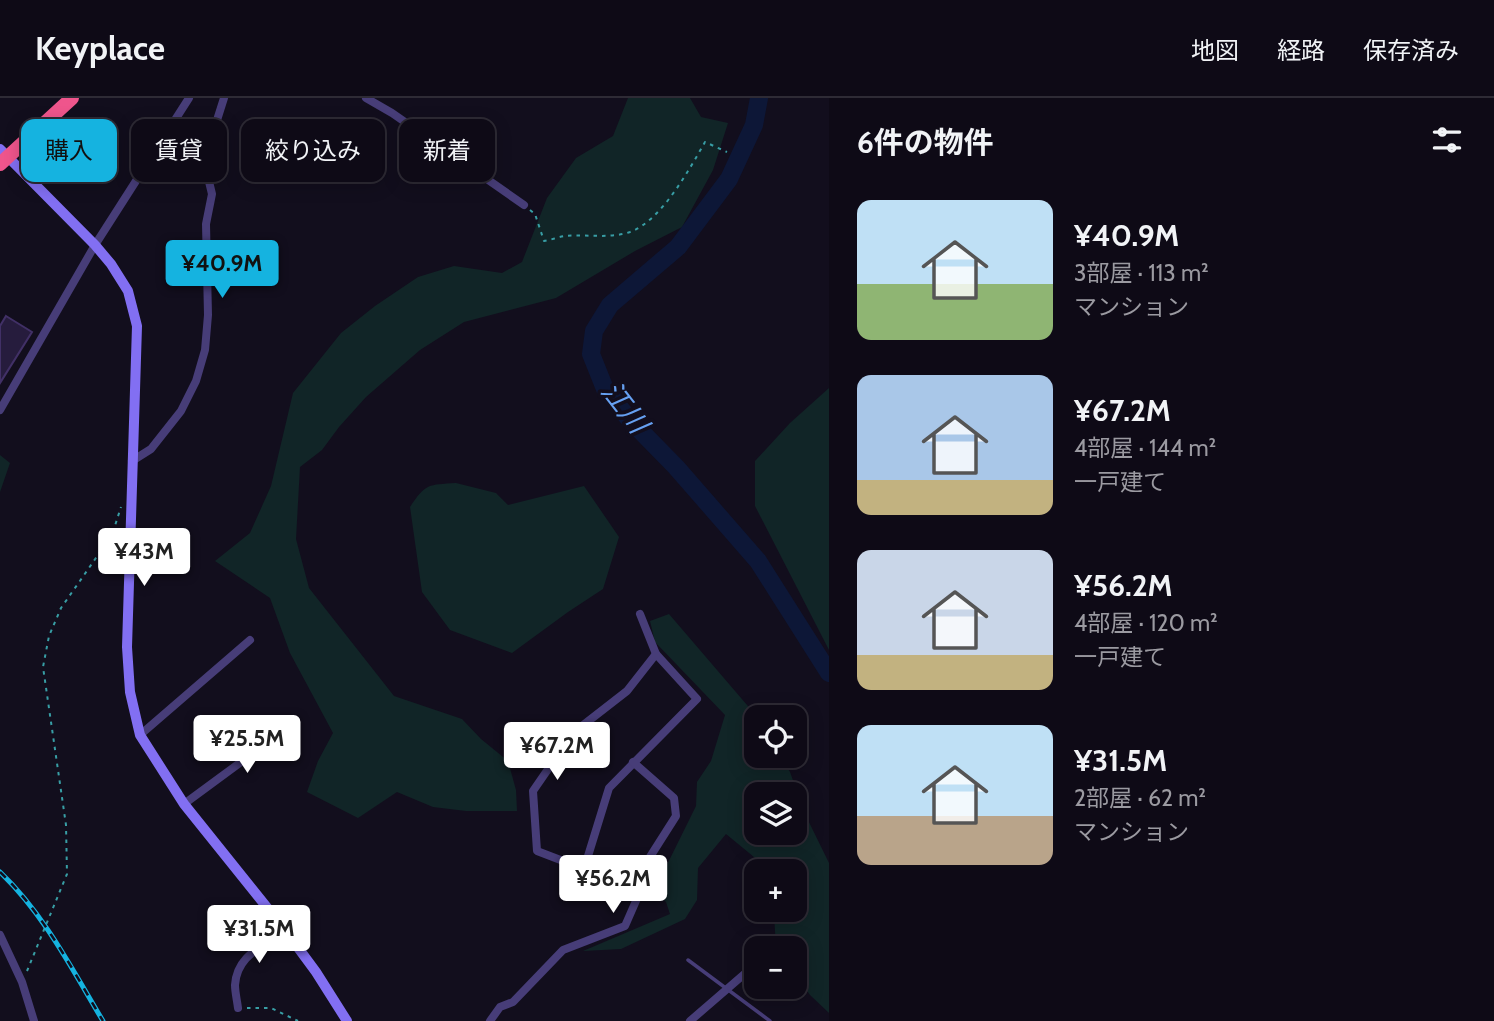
<!DOCTYPE html>
<html lang="ja">
<meta charset="utf-8">
<style>
:root{--surface:#0e0a16;--page:#1c1823;--text:#f1f3f6;--muted:#9b9aa1;--line:#2e2b35;--accent:#15b3e0}
body{margin:0;font-family:Cabin,"Noto Sans JP",sans-serif;background:var(--page);color:var(--text);height:100vh;display:flex;flex-direction:column;font-size:26px;white-space:nowrap}
*{box-sizing:border-box;margin:0}
p{font-size:23px;color:var(--muted)}
.icon{flex:none;width:38px;height:38px;fill:none;stroke:currentColor;stroke-width:2;stroke-linecap:round;stroke-linejoin:round}
.map{position:relative;flex:1;overflow:hidden}
.sheet{display:flex;flex-direction:column;background:var(--surface);width:665px}
.sheet>*{flex:none}
.guide{position:absolute;left:21px;top:21px;width:665px;height:63px;display:flex;gap:14px}
.fabs{position:absolute;left:744px;top:607px;display:grid;gap:14px}
.fabs a{display:grid;place-items:center;width:63px;height:63px;border-radius:14px;background:var(--surface);box-shadow:0 4px 18px #0003,0 0 0 2px var(--line);font-size:35px}
.price{position:absolute;translate:-50% -60px;padding:0 16px;border-radius:7px;background:#fff;color:#222;font-size:23px;line-height:46px;filter:drop-shadow(0 2px 4px #0008)}
.price::after{content:'';position:absolute;left:50%;top:42px;width:21px;height:16px;margin-left:-10px;background:inherit;clip-path:polygon(0 0,100% 0,50% 100%)}
.price.on{background:var(--accent);color:#111}
ul{padding:0;list-style:none}
li{display:flex;align-items:center;gap:21px;height:175px;padding:0 28px}
li span{display:grid;place-items:center;flex:none;width:196px;height:140px;border-radius:14px;color:#555}
li>.icon{margin-inline-start:auto}
span .icon{width:84px;height:84px;fill:#fffc;stroke-width:1}
li b{font-size:30px}
h2{display:flex;justify-content:space-between;align-items:center;height:84px;padding:0 28px;font-size:30px}
.chip{padding:0 24px;border-radius:14px;background:var(--surface);box-shadow:0 4px 18px #0003,0 0 0 2px var(--line);font-size:24px;line-height:63px}
.chip.on{background:var(--accent);color:#111}
header{display:flex;align-items:center;gap:42px;box-sizing:border-box;height:98px;padding:0 35px;background:var(--surface);border-bottom:2px solid var(--line)}
header strong{font-size:33px}
nav{display:flex;gap:38px;margin-inline-start:auto;font-size:24px}
main{display:flex;flex:1;min-height:0}
.map>svg:first-child{display:block}
.green{fill:#112527;fill-rule:evenodd}
.lines{fill:none;stroke-linecap:round;stroke-linejoin:round}
.river{stroke:#0d1737;stroke-width:18}
.building{fill:#261c3d;stroke:#413066;stroke-width:2}
.path{stroke:#389ea5;stroke-width:2;stroke-dasharray:3.5 5;stroke-linecap:butt}
.lane{stroke:#473d78;stroke-width:3.5}
.street{stroke:#473d78;stroke-width:8}
.secondary{stroke:#826ff2;stroke-width:10}
.highway{stroke:#ef558c;stroke-width:14}
.rail-casing{stroke:#15b3e0;stroke-width:5}
.rail{stroke:#120e1d;stroke-width:2.5;stroke-dasharray:8;stroke-linecap:butt}
.labels{text-anchor:middle;stroke-width:7;stroke-linejoin:round;paint-order:stroke}
.water-label{font-size:28px;font-style:italic;fill:#66a0f1;stroke:#120e1d}
</style>
<header>
<strong>Keyplace</strong>
<nav><a>地図</a><a>経路</a><a>保存済み</a></nav>
</header>
<main>
<div class="map">
<svg width="829" height="923" viewBox="0 0 829 923">
<rect width="100%" height="100%" fill="#120e1d"/>
<!-- green -->
<g class="green">
<path d="M 628,0 L 690,0 L 701,19 L 728,25 L 713,72 L 682,129 L 635,153 L 556,200 L 464,224 L 420,252 L 366,299 L 339,329 L 322,352 L 300,369 L 296,441 L 309,490 L 394,598 L 462,621 L 481,641 L 508,663 L 516,692 L 517,713 L 466,713 L 433,709 L 397,694 L 358,720 L 307,694 L 318,663 L 333,635 L 290,555 L 270,500 L 215,463 L 250,435 L 271,388 L 293,295 L 341,235 L 375,208 L 418,179 L 454,168 L 502,175 L 522,164 L 547,100 L 576,60 L 613,38 Z"/>
<path d="M 829,290 L 829,552 L 755,408 L 755,363 L 790,325 Z"/>
<path d="M 0,357 L 10,365 L 0,394 Z"/>
<path d="M 456,385 L 496,395 L 508,407 L 584,388 L 619,439 L 603,491 L 568,514 L 512,555 L 450,532 L 422,494 L 410,409 C 426,385 428,387 456,385 Z"/>
<path d="M 669,516 L 753,614 L 756,619 L 756,658 L 780,658 L 790,674 L 805,716 L 829,765 L 829,915 L 810,897 L 795,876 L 794,850 L 776,850 L 774,816 L 777,812 L 794,812 L 794,774 L 771,773 L 726,736 L 698,770 L 697,802 L 685,821 L 621,851 L 583,853 L 670,816 L 666,804 L 654,793 L 696,708 L 697,684 L 711,663 L 725,617 L 655,544 L 650,523 ZM 756,696 L 794,696 L 794,735 L 756,735 Z"/>
</g>
<g class="lines">
<!-- river -->
<path class="river" d="M 759,0 L 754,27 L 729,81 L 678,149 L 610,207 L 594,233 L 591,256 L 605,291 L 629,321 L 676,369 L 758,463 L 829,575"/>
</g>
<!-- building -->
<g class="building">
<path d="M 72,27 L 83,39 L 64,56 L 53,44 Z"/>
<path d="M 6,218 L 32,234 L 0,285 L 0,228 Z"/>
</g>
<g class="lines">
<!-- path -->
<g class="path">
<path d="M 530,112 L 535,116 L 544,143 C 551,142 558,139 565,138 C 586,136 609,141 630,134 C 661,123 689,72 705,44 L 727,54"/>
<path d="M 27,873 L 67,776 L 66,727 L 43,569 L 49,538 L 61,510 L 112,437 L 121,409"/>
<path d="M 247,910 L 271,910 L 298,923"/>
</g>
<!-- lane -->
<path class="lane" d="M 688,862 L 770,923"/>
<!-- street -->
<g class="street">
<path d="M 366,0 L 392,15 L 524,107"/>
<path d="M 0,312 L 95,147 L 189,0"/>
<path d="M 132,363 L 151,351 L 181,313 L 196,283 L 205,252 L 208,217 L 206,126 L 212,96 L 204,63 L 224,0"/>
<path d="M 140,637 L 250,542"/>
<path d="M 184,706 L 294,625"/>
<path d="M 584,771 L 609,690 L 697,601 L 656,556 L 640,516"/>
<path d="M 639,796 L 584,771 L 537,753 L 533,693 L 573,635 L 627,593 L 656,556"/>
<path d="M 0,837 L 22,884 L 34,923"/>
<path d="M 238,910 C 237,902 235,894 235,887 C 237,856 264,849 285,832"/>
<path d="M 490,923 L 500,909 L 513,904 L 563,852 L 625,828 L 639,796 L 648,762 L 676,718 L 674,700 L 633,664"/>
<path d="M 690,923 L 756,866"/>
</g>
<!-- secondary -->
<path class="secondary" d="M 0,51 L 95,147 L 111,166 L 128,193 L 137,228 L 127,549 L 130,594 L 140,637 L 184,706 L 285,832 L 316,874 L 347,923"/>
<!-- highway -->
<path class="highway" d="M 0,66 L 72,0"/>
<!-- rail casing -->
<g class="rail-casing">
<path id="rail" d="M 0,774 C 44,816 72,871 103,923"/>
</g>
<!-- rail -->
<use href="#rail" class="rail"/>
</g>
<g class="labels">
<!-- water labels -->
<g class="water-label">
<text transform="translate(625 309) rotate(52)" y="10">江川</text>
</g>
</g>
</svg>
<div class="fabs">
<a><svg class="icon" aria-label="locate" viewBox="0 0 24 24"><circle cx="12" cy="12" r="6"/><path d="M12 2v4M12 18v4M2 12h4M18 12h4"/></svg></a>
<a><svg class="icon" aria-label="layers" viewBox="0 0 24 24"><path d="M12 4l9 5-9 5-9-5zM3 14l9 5 9-5"/></svg></a>
<a>+</a>
<a>−</a>
</div>
<b class="price on" style="left:222px;top:202px">¥40.9M</b>
<b class="price" style="left:144px;top:490px">¥43M</b>
<b class="price" style="left:247px;top:677px">¥25.5M</b>
<b class="price" style="left:557px;top:684px">¥67.2M</b>
<b class="price" style="left:613px;top:817px">¥56.2M</b>
<b class="price" style="left:259px;top:867px">¥31.5M</b>
<div class="guide">
<a class="chip on">購入</a>
<a class="chip">賃貸</a>
<a class="chip">絞り込み</a>
<a class="chip">新着</a>
</div>
</div>
<section class="sheet">
<h2>6件の物件<svg class="icon" aria-label="filters" viewBox="0 0 24 24"><path d="M4 7h16M4 17h16"/><circle cx="9" cy="7" r="2"/><circle cx="15" cy="17" r="2"/></svg></h2>
<ul>
<li><span style="background:linear-gradient(#bfe0f5 60%,#8fb573 0)"><svg class="icon" aria-label="home" viewBox="0 0 24 24"><path d="M3 11l9-7 9 7M6 9v11h12V9"/></svg></span><div><b>¥40.9M</b><p>3部屋 · 113 m²</p><p>マンション</p></div></li>
<li><span style="background:linear-gradient(#a9c7e8 75%,#c2b280 0)"><svg class="icon" aria-label="home" viewBox="0 0 24 24"><path d="M3 11l9-7 9 7M6 9v11h12V9"/></svg></span><div><b>¥67.2M</b><p>4部屋 · 144 m²</p><p>一戸建て</p></div></li>
<li><span style="background:linear-gradient(#c9d6e8 75%,#c2b280 0)"><svg class="icon" aria-label="home" viewBox="0 0 24 24"><path d="M3 11l9-7 9 7M6 9v11h12V9"/></svg></span><div><b>¥56.2M</b><p>4部屋 · 120 m²</p><p>一戸建て</p></div></li>
<li><span style="background:linear-gradient(#bfe0f5 65%,#b9a48a 0)"><svg class="icon" aria-label="home" viewBox="0 0 24 24"><path d="M3 11l9-7 9 7M6 9v11h12V9"/></svg></span><div><b>¥31.5M</b><p>2部屋 · 62 m²</p><p>マンション</p></div></li>
</ul>
</section>
</main>
